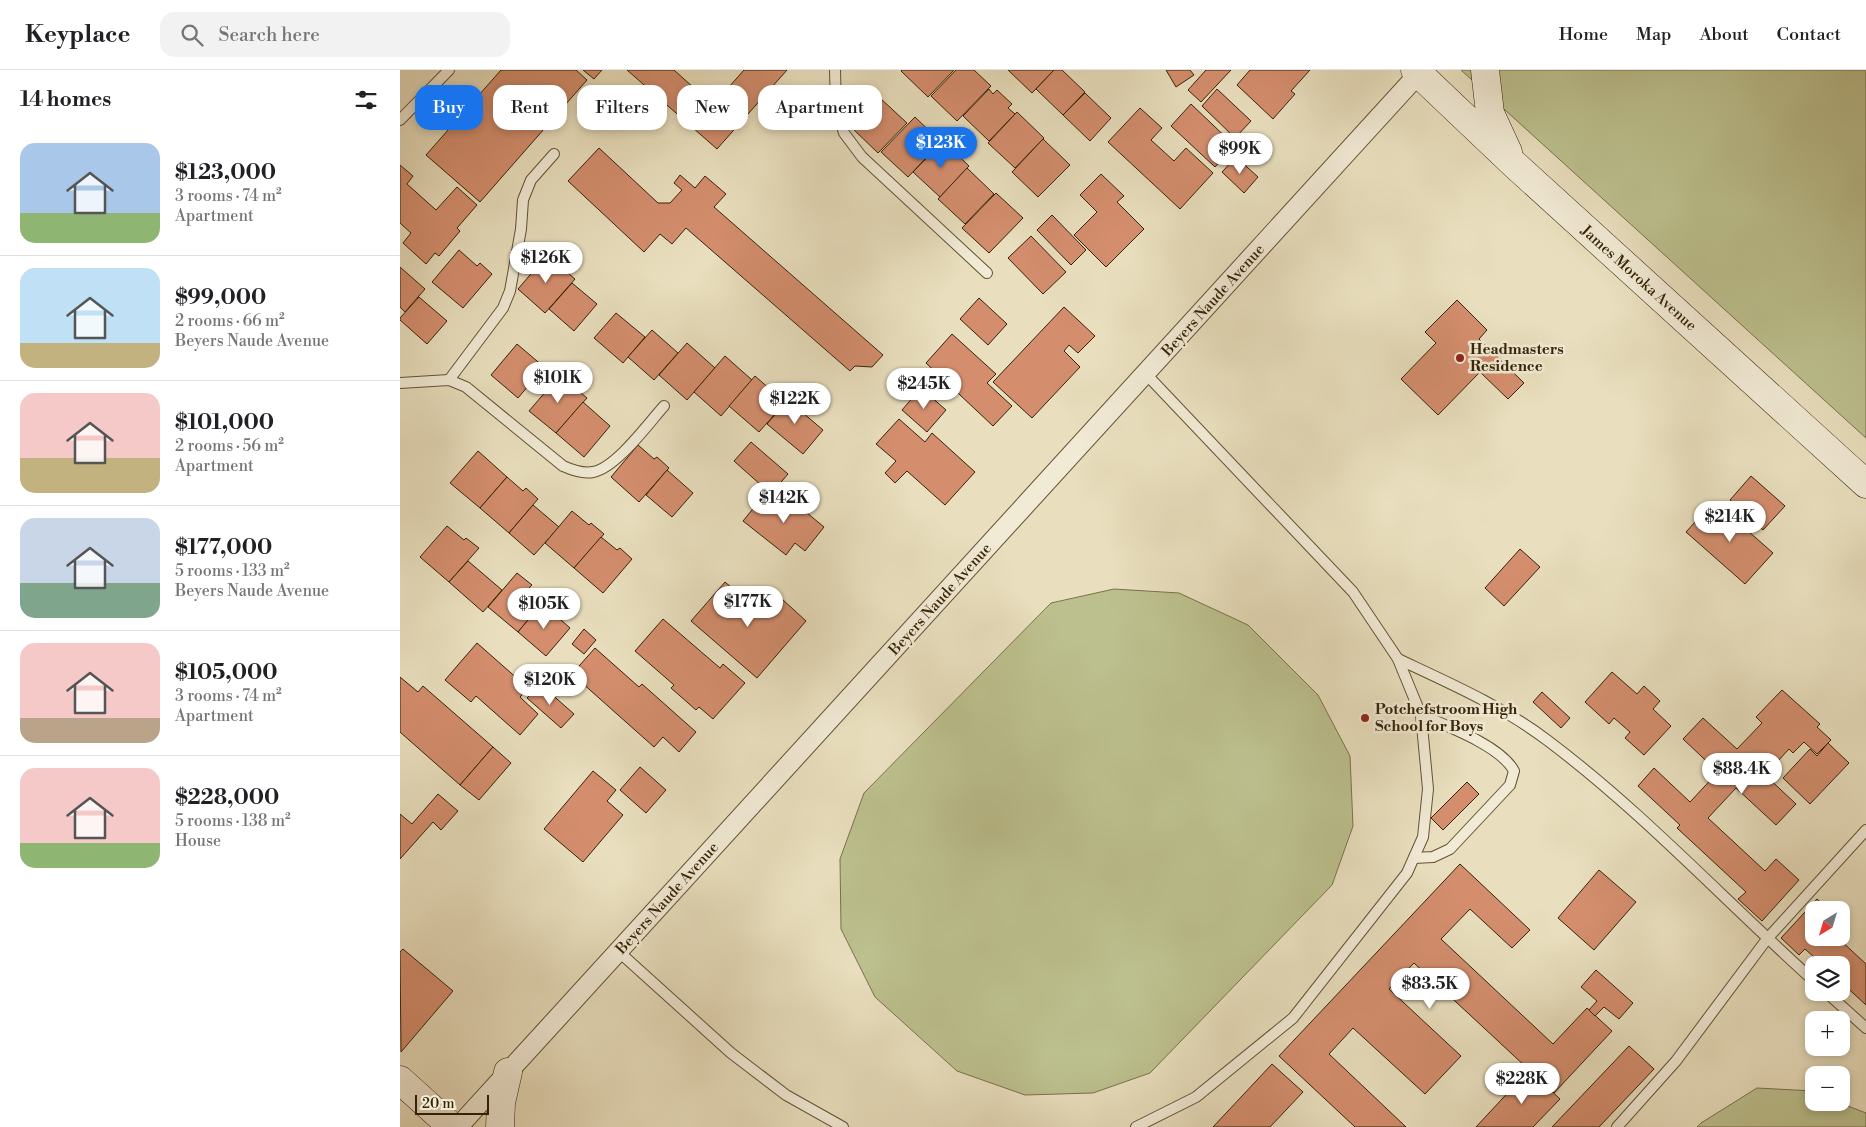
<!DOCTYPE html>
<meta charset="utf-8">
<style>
:root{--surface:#fff;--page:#f2f2f2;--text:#202124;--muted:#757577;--line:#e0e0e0;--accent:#1a73e8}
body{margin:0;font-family:"Libre Bodoni",serif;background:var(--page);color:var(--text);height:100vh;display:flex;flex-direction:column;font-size:19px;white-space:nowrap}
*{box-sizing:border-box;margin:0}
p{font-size:16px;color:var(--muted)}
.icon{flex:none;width:28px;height:28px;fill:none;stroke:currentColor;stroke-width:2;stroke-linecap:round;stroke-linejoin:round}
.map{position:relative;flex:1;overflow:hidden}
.sheet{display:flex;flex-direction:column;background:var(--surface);width:400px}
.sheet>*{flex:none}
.guide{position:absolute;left:15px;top:15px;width:475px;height:45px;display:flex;gap:10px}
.needle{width:32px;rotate:218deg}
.buttons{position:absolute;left:1405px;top:831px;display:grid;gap:10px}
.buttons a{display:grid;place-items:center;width:45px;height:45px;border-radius:10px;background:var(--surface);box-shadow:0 2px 8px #0003;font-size:25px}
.scale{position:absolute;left:15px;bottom:12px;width:74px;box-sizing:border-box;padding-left:5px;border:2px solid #362306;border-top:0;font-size:14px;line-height:18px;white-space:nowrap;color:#362306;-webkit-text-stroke:4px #f1ead5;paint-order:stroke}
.price{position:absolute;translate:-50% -42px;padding:0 11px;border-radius:18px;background:#fff;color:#222;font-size:16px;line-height:32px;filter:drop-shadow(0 1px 2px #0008)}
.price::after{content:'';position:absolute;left:50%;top:30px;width:15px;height:11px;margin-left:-8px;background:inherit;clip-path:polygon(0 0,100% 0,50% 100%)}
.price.selected{background:var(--accent);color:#fff}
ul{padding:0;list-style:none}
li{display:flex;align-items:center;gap:15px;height:125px;padding:0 20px}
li+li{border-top:1px solid var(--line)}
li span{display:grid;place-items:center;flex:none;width:140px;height:100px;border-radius:15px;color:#555}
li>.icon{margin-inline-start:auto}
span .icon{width:60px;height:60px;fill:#fffc;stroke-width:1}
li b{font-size:21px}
h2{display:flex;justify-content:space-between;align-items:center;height:60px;padding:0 20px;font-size:21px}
.tag{padding:0 18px;border-radius:15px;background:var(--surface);box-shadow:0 2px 8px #0003;font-size:18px;line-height:45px}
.tag.selected{background:var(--accent);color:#fff}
header{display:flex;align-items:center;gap:30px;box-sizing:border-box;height:70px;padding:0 25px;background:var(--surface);border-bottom:1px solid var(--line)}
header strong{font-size:24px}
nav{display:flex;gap:28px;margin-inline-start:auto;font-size:18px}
.search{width:350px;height:45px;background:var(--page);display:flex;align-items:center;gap:12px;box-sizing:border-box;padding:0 18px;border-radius:15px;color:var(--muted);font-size:19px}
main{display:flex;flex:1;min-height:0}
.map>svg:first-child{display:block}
.green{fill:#bcc08e;stroke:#79724a}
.building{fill:#d48e6e;stroke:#362306}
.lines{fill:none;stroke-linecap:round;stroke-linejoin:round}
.lane-casing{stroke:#635234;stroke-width:12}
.street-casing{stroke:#635234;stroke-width:21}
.secondary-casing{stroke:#362306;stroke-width:29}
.lane{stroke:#f1ead5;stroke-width:10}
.street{stroke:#f1ead5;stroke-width:19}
.secondary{stroke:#f1ead5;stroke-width:28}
.poi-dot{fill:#8f2418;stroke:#f1ead5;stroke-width:2}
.labels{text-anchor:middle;stroke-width:5;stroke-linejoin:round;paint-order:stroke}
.street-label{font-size:15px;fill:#362306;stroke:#f1ead5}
.poi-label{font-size:15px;font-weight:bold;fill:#362306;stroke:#f1ead5;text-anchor:start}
</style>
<header>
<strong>Keyplace</strong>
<div class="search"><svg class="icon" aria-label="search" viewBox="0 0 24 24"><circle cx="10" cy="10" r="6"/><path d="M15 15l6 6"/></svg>Search here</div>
<nav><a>Home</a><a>Map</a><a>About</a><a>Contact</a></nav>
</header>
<main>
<section class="sheet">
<h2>14 homes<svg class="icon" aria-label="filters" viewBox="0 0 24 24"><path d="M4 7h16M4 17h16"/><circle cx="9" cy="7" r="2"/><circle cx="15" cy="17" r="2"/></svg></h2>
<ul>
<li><span style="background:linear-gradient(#a9c7e8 70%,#8fb573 0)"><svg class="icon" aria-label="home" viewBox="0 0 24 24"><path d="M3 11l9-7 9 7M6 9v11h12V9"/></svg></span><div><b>$123,000</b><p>3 rooms · 74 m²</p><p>Apartment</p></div></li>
<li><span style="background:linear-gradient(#bfe0f5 75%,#c2b280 0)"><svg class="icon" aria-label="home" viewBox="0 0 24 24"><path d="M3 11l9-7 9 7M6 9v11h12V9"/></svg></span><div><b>$99,000</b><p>2 rooms · 66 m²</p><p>Beyers Naude Avenue</p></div></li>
<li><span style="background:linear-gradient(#f6c9c9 65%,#c2b280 0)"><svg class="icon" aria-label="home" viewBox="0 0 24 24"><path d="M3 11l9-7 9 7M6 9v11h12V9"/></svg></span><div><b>$101,000</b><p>2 rooms · 56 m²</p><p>Apartment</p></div></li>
<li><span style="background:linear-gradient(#c9d6e8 65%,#7fa58c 0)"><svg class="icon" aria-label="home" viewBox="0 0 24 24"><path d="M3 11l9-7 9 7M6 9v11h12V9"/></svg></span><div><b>$177,000</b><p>5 rooms · 133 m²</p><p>Beyers Naude Avenue</p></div></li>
<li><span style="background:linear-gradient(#f6c9c9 75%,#b9a48a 0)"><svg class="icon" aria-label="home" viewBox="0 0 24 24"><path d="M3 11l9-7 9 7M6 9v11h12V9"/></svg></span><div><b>$105,000</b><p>3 rooms · 74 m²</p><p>Apartment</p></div></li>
<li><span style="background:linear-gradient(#f6c9c9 75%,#8fb573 0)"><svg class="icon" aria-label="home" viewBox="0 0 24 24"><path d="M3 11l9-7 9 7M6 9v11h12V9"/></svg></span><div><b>$228,000</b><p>5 rooms · 138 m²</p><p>House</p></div></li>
</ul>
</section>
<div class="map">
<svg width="1466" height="1057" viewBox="0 0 1466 1057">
<rect width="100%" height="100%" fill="#e9dfbe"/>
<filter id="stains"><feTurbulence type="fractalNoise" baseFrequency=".004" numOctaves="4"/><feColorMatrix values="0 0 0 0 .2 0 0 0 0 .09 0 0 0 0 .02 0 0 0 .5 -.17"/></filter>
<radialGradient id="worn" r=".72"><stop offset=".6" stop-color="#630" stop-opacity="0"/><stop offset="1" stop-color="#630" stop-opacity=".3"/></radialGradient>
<!-- green -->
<g class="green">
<path d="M 1061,0 L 1466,0 L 1466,368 Z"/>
<path d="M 714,519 L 779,523 L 848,555 L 918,625 L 950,686 L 953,756 L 932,815 L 750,1003 L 693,1023 L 625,1025 L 557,1001 L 475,927 L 441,859 L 440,789 L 464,723 L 651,533 Z"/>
<path d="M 1357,1018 L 1413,1021 L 1414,1032 L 1440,1033 L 1466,1043 L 1466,1057 L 1297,1057 L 1301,1053 Z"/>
</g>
<!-- building -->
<g class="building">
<path d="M 101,0 L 176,0 L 187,10 L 80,132 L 26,85 Z"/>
<path d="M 183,0 L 202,0 L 194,9 Z"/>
<path d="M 227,0 L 274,0 L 313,35 L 344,0 L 387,0 L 317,79 Z"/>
<path d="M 502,0 L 554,0 L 528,27 L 501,1 Z"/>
<path d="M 556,0 L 574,0 L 591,16 L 557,51 L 531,26 Z"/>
<path d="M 608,0 L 654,0 L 632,23 Z"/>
<path d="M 654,0 L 662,0 L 685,22 L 663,45 L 636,19 Z"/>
<path d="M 766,0 L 790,0 L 794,5 L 776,17 Z"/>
<path d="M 806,0 L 831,0 L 801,32 L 788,20 Z"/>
<path d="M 850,0 L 910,0 L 891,21 L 895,24 L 873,49 L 837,15 Z"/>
<path d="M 589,19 L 593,24 L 597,20 L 612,34 L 608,38 L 615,44 L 589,71 L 563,46 Z"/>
<path d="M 817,19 L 851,51 L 835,68 L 802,36 Z"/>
<path d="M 685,23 L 711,48 L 690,71 L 663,45 Z"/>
<path d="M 480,28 L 507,53 L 478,83 L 451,57 Z"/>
<path d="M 791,34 L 835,76 L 815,97 L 771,56 Z"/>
<path d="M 740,38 L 762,58 L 751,70 L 774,91 L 786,78 L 813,103 L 780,139 L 708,72 Z"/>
<path d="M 617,42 L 644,68 L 615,98 L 588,73 Z"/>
<path d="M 515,47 L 541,72 L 508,107 L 481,82 Z"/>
<path d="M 643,69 L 670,95 L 638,127 L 612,102 Z"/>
<path d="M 543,71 L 569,96 L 540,127 L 513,102 Z"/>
<path d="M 199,78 L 258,133 L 270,133 L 282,120 L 274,113 L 280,105 L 295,118 L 305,106 L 326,124 L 314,137 L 483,285 L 472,297 L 455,296 L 450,301 L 286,158 L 272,174 L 260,164 L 244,182 L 168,111 Z"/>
<path d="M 836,87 L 858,107 L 844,123 L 822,102 Z"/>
<path d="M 0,95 L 13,106 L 7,114 L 36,140 L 57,117 L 77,135 L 57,158 L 60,161 L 39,186 L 35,183 L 26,194 L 3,173 L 11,163 L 0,153 Z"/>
<path d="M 567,98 L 594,124 L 565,154 L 538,129 Z"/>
<path d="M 701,104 L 724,126 L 717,132 L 744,159 L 706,197 L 674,165 L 697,142 L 680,125 Z"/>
<path d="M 596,123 L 623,148 L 589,183 L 562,158 Z"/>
<path d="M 652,145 L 686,180 L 671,195 L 637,160 Z"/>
<path d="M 631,166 L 666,202 L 643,224 L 608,188 Z"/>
<path d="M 59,180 L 77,196 L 80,193 L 92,204 L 63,238 L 32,212 Z"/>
<path d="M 147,185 L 175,209 L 145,243 L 118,219 Z"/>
<path d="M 0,197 L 25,219 L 5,242 L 0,237 Z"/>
<path d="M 172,213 L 197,234 L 174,261 L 149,239 Z"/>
<path d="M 19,227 L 47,251 L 27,274 L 0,250 L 0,248 Z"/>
<path d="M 579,228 L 607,254 L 588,275 L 560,249 Z"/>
<path d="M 1057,230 L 1087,260 L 1079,269 L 1124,313 L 1108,329 L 1080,302 L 1038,345 L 1001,309 L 1036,273 L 1025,262 Z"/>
<path d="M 664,237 L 695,266 L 678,283 L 669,275 L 664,281 L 680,297 L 632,348 L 593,312 Z"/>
<path d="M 216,243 L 245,267 L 223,293 L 194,268 Z"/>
<path d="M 252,260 L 278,283 L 254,310 L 228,287 Z"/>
<path d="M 552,264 L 596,304 L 587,313 L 612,336 L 593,356 L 526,293 Z"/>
<path d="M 287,273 L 315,298 L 287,330 L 259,305 Z"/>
<path d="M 117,274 L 144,297 L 118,328 L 91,305 Z"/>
<path d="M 325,286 L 352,310 L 321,346 L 294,322 Z"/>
<path d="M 160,305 L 187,328 L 156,363 L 129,341 Z"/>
<path d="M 355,306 L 371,320 L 375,315 L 390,327 L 359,362 L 329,336 Z"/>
<path d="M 521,318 L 546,340 L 527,362 L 502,340 Z"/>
<path d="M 393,324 L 407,337 L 402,342 L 423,360 L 403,384 L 367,354 Z"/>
<path d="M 183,332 L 210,356 L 184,387 L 156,363 Z"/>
<path d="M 499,349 L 525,372 L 532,363 L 575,402 L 545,435 L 507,401 L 495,413 L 485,403 L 496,391 L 476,374 Z"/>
<path d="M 351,372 L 388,404 L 371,424 L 334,391 Z"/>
<path d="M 238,375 L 254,389 L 257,387 L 269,398 L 239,432 L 211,407 Z"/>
<path d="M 78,381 L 107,407 L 80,438 L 50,413 Z"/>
<path d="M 267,400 L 293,423 L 272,447 L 246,425 Z"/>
<path d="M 1351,406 L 1385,436 L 1363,460 L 1330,430 Z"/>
<path d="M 107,407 L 123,421 L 126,418 L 138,429 L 109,463 L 80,438 Z"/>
<path d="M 365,424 L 381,437 L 389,428 L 424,457 L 405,481 L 395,473 L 386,485 L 343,451 Z"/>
<path d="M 1314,431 L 1373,483 L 1345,514 L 1286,462 Z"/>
<path d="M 133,435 L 159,457 L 134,485 L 109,463 Z"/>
<path d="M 172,441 L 189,455 L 191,453 L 204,464 L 174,498 L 145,473 Z"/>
<path d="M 47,456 L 64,470 L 66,468 L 79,478 L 49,512 L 20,487 Z"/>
<path d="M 201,467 L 217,480 L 220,478 L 232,489 L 203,523 L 174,498 Z"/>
<path d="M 1120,479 L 1140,497 L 1104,536 L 1085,518 Z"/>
<path d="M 68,491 L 102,520 L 83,542 L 49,512 Z"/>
<path d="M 117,503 L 132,515 L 127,520 L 142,533 L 118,562 L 88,537 Z"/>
<path d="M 325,512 L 366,547 L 382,529 L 406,551 L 357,608 L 291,551 Z"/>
<path d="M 142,533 L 170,558 L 146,586 L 118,562 Z"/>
<path d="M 263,549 L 320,598 L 323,594 L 345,613 L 313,649 L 299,637 L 296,640 L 271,618 L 274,615 L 235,581 Z"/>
<path d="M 184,559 L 196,570 L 184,584 L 172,574 Z"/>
<path d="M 77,573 L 128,618 L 120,627 L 138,644 L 120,665 L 76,626 L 71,632 L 45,610 Z"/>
<path d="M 195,578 L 239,617 L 242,614 L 296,662 L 279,682 L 263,667 L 254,677 L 172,604 Z"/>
<path d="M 1212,602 L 1237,624 L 1244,616 L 1260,631 L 1253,639 L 1271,656 L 1244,685 L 1225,668 L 1230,662 L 1214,648 L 1209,654 L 1185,632 Z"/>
<path d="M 0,607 L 18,622 L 23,616 L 93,677 L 60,715 L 0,662 Z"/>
<path d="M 140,614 L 174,644 L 161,658 L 127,628 Z"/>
<path d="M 1382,620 L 1420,654 L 1417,657 L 1431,670 L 1417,684 L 1404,672 L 1393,683 L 1389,679 L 1365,705 L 1396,734 L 1376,755 L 1336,718 L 1308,748 L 1365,801 L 1376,789 L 1399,810 L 1362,851 L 1338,829 L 1346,822 L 1277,758 L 1280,755 L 1238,716 L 1254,698 L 1290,732 L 1318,702 L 1283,669 L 1303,648 L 1337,679 L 1362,653 L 1356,647 Z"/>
<path d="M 1142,622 L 1170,648 L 1161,658 L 1133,632 Z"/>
<path d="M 1428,673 L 1449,693 L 1410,734 L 1383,708 L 1410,679 L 1417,686 Z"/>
<path d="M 93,677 L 111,693 L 79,730 L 60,715 Z"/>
<path d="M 240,697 L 266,720 L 246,743 L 220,720 Z"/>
<path d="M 193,701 L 216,720 L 207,731 L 223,745 L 183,792 L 144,759 Z"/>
<path d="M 1067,712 L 1079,724 L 1043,760 L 1031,748 Z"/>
<path d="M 38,724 L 58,741 L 41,760 L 33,752 L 0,789 L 0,744 L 12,754 Z"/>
<path d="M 1060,794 L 1130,860 L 1112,878 L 1070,839 L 1041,869 L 1153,974 L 1187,938 L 1212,961 L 1154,1023 L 1014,893 L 989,919 L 1061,986 L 1025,1024 L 953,958 L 929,984 L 1006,1057 L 955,1057 L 879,986 Z"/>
<path d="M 1199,800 L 1236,832 L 1194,880 L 1158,848 Z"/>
<path d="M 1417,829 L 1429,840 L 1414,840 L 1414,868 L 1438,868 L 1466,894 L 1466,935 L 1441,912 L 1441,895 L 1423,895 L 1405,879 L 1399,885 L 1381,868 Z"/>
<path d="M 3,879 L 53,921 L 1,982 L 0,882 Z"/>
<path d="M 1196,900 L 1233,933 L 1219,949 L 1204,937 L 1195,946 L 1189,940 L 1197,931 L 1181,917 Z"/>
<path d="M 1229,976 L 1254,999 L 1199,1057 L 1152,1057 Z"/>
<path d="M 872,994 L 903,1022 L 870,1057 L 813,1057 Z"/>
<path d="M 1129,1000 L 1160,1029 L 1133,1057 L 1076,1057 Z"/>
</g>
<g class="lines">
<!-- lane casing -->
<g class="lane-casing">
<g id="lane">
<path d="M 435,0 L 436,37 L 444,63 L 462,87 L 587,203"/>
<path d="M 0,50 L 49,0"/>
<path d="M 49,310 L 103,238 L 110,221 L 121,159 L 123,130 L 131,110 L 154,84"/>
<path d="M 0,313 L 49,310 L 66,317 L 163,396 C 172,400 183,404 193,402 C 216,398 248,354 264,336"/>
<path d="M 998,589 C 1049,613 1102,636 1147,670 C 1243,742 1325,831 1414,911"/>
<path d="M 1014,788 L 1033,787 L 1050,779 L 1110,715 L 1114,701 C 1101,676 1047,656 1021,645"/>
<path d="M 218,881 L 331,983 L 386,1025 L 443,1057"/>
<path d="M 1426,922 L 1466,958"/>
<path d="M 736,1057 L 796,1027 L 893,948 L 1007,803 L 1023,767 L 1028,719 L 1021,645 L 998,589 L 953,522 L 746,304"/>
<path d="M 1217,1057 L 1276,991 L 1367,869 L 1466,760"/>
</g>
</g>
<!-- street casing -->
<g class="street-casing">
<path id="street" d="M 58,1057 L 1022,0"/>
</g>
<!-- secondary casing -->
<g class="secondary-casing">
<g id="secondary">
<path d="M 1015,0 L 1115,95 L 1466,414"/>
<path d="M 1085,0 L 1090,43 L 1108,82"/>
<path d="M 0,1010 L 52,1057"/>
<path d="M 100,1057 L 101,1033 L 108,1002"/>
</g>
</g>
<!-- lane -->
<use href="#lane" class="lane"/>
<!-- street -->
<use href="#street" class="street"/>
<!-- secondary -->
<use href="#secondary" class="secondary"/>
</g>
<!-- markers -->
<g class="poi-dot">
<circle cx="1060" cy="288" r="5"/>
<circle cx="965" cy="648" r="5"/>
</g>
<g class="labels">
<!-- street labels -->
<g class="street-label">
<text transform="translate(1239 208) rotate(42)" y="5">James Moroka Avenue</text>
<text transform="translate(813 230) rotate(-48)" y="5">Beyers Naude Avenue</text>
<text transform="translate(540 529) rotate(-48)" y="5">Beyers Naude Avenue</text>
<text transform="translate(267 828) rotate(-48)" y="5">Beyers Naude Avenue</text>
</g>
<!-- poi labels -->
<g class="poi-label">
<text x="1070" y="284">Headmasters<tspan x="1070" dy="17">Residence</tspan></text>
<text x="975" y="644">Potchefstroom High<tspan x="975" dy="17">School for Boys</tspan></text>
</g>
</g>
<rect width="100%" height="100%" filter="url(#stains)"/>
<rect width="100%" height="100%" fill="url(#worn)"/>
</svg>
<div class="buttons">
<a><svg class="needle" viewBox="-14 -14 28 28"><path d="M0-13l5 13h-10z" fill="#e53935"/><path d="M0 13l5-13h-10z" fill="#757577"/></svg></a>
<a><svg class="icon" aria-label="layers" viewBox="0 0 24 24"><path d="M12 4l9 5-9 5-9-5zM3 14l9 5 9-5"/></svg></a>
<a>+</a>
<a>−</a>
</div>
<div class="scale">20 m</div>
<b class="price selected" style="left:541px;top:99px">$123K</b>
<b class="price" style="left:840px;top:105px">$99K</b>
<b class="price" style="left:146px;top:214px">$126K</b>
<b class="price" style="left:158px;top:334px">$101K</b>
<b class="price" style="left:524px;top:340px">$245K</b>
<b class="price" style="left:395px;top:355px">$122K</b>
<b class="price" style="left:384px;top:454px">$142K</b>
<b class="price" style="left:1330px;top:473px">$214K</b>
<b class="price" style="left:348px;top:558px">$177K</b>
<b class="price" style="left:144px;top:560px">$105K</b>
<b class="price" style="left:150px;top:636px">$120K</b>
<b class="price" style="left:1342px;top:725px">$88.4K</b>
<b class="price" style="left:1030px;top:940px">$83.5K</b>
<b class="price" style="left:1122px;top:1035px">$228K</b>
<div class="guide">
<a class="tag selected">Buy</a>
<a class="tag">Rent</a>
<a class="tag">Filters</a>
<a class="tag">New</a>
<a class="tag">Apartment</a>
</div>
</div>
</main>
